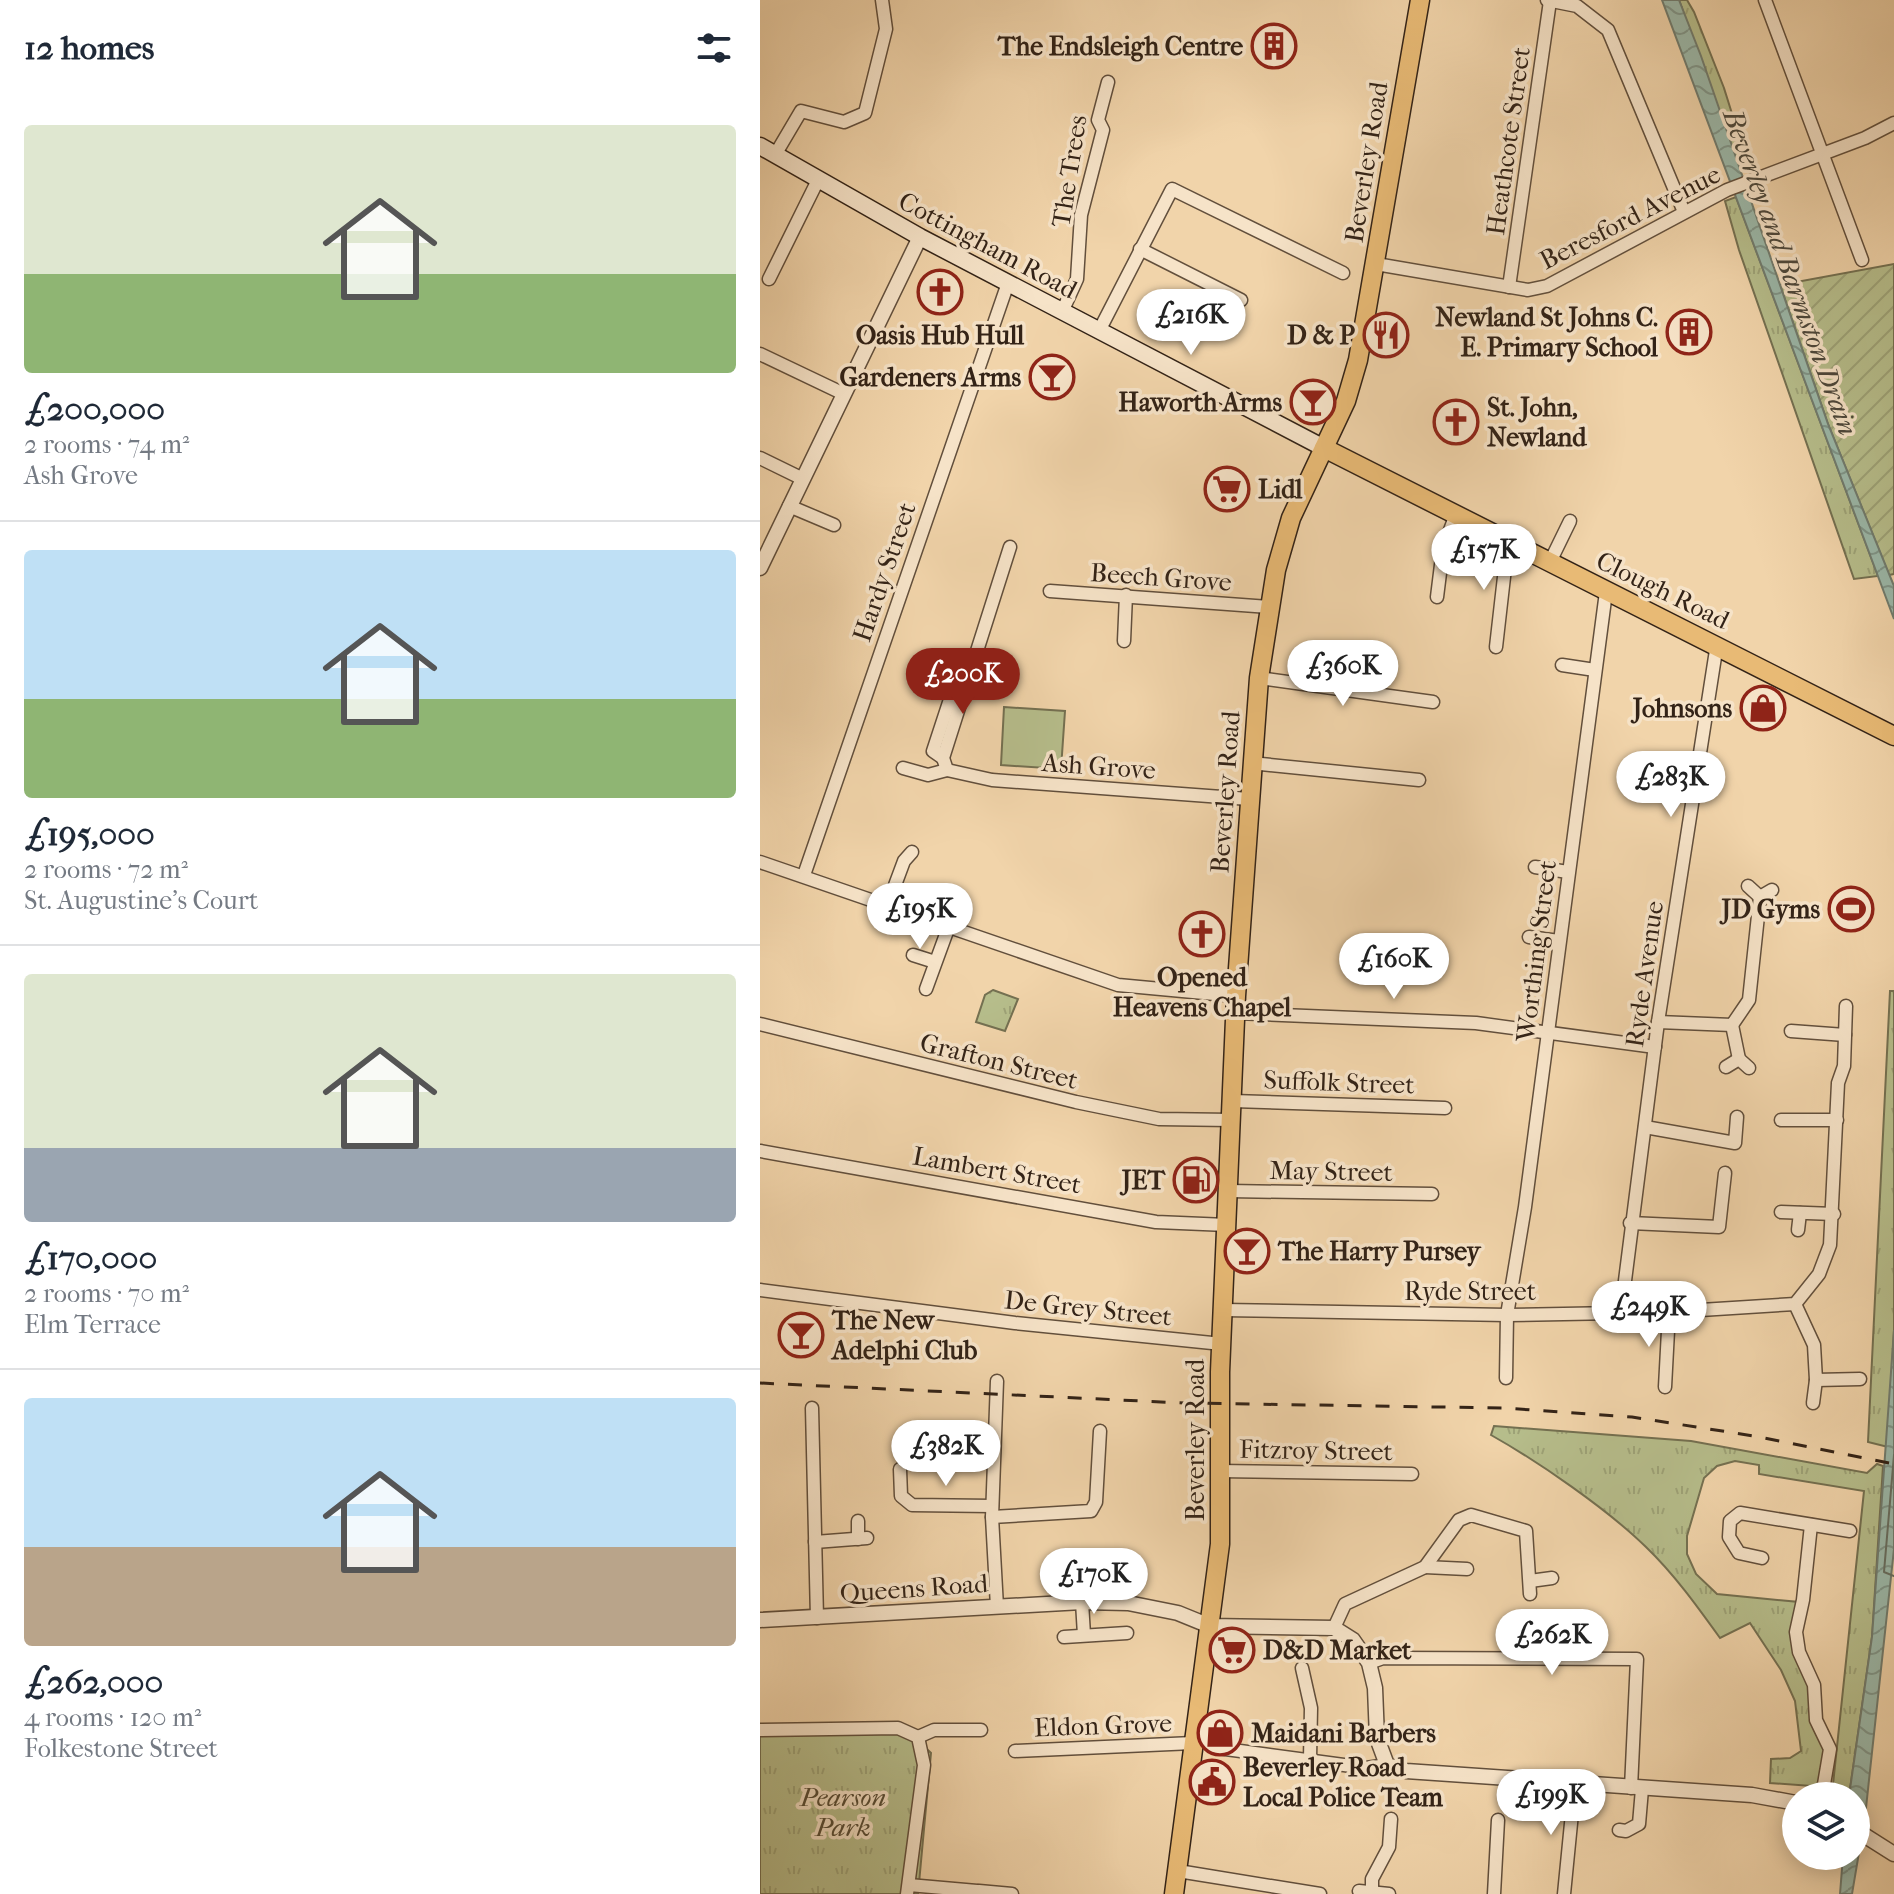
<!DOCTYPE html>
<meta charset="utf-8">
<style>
:root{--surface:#fff;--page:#f6f6f7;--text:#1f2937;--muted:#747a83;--line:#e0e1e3;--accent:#8f2418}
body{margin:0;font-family:"IM FELL French Canon",serif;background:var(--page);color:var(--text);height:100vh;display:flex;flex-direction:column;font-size:30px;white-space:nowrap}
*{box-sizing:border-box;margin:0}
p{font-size:26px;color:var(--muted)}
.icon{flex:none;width:44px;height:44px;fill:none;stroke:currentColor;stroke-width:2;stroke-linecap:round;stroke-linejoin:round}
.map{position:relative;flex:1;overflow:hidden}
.drawer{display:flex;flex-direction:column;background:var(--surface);width:760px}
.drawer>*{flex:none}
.fabs{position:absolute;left:1022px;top:1782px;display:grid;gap:16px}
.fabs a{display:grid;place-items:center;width:88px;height:88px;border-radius:50%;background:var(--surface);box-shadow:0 4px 20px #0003;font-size:40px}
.price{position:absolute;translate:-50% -68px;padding:0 18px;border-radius:28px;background:#fff;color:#222;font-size:26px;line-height:52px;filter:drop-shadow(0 2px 4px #0008)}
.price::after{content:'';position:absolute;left:50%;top:48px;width:24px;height:18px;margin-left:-12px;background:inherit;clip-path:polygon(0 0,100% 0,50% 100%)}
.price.current{background:var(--accent);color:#fff}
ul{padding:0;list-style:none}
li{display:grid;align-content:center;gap:16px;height:424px;padding:0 24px}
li+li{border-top:2px solid var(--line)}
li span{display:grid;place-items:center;height:248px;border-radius:8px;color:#555}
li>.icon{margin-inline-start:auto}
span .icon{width:144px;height:144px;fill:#fffc;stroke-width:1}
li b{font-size:34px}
h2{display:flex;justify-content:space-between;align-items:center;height:96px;padding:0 24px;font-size:34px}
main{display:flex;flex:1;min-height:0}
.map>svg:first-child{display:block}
.grass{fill:url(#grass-tufts);stroke:#747051;stroke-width:2}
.garden{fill:url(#garden-furrows);stroke:#747051;stroke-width:2}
.pitch{fill:#b6bd8b;stroke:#747051;stroke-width:2}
.water{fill:url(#water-waves);stroke:#717c6f;stroke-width:2}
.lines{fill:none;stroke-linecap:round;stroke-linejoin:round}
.shore{stroke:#676e60;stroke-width:2}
.minor-casing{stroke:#624f3c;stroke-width:15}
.tertiary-casing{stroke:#624f3c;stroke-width:17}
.secondary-casing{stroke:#332317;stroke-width:19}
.primary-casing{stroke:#332317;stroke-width:21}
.minor{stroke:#f6e3c8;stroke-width:12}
.tertiary{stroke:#f6e3c8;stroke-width:14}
.secondary{stroke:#f6e3c8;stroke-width:16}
.primary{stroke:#e8ba75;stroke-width:18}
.rail{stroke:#332317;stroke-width:3;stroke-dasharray:14 14;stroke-linecap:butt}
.labels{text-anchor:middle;stroke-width:7;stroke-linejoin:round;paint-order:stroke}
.poi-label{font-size:26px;font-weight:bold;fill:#332317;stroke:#f6e3c8;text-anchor:end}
.street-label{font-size:26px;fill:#332317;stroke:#f6e3c8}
.park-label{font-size:26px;font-style:italic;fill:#544a34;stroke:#f6e3c8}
.water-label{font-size:28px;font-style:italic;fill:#4d483c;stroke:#f6e3c8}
</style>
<main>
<section class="drawer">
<h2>12 homes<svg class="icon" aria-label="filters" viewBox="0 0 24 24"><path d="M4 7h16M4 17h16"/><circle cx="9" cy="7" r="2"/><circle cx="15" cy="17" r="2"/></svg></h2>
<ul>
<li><span style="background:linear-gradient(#dfe7d0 60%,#8fb573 0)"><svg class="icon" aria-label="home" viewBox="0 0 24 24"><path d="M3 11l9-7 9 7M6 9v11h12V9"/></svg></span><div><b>£200,000</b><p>2 rooms · 74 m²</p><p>Ash Grove</p></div></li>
<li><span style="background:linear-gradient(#bfe0f5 60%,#8fb573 0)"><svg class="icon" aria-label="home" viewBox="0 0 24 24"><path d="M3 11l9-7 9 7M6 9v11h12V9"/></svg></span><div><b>£195,000</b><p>2 rooms · 72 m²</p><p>St. Augustine's Court</p></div></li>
<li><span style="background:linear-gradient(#dfe7d0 70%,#9aa5b1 0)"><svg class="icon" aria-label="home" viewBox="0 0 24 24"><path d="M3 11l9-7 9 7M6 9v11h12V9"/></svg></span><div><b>£170,000</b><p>2 rooms · 70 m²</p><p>Elm Terrace</p></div></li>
<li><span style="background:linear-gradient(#bfe0f5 60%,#b9a48a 0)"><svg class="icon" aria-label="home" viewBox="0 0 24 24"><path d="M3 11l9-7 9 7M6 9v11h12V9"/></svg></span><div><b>£262,000</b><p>4 rooms · 120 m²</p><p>Folkestone Street</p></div></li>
</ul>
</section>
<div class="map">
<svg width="1134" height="1894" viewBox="0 0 1134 1894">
<defs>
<pattern id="grass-tufts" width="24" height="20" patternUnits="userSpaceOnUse" patternTransform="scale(2)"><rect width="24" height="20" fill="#b6bd8b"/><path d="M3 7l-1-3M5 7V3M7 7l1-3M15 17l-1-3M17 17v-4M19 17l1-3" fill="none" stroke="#9da277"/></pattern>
<pattern id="garden-furrows" width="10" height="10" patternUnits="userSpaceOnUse" patternTransform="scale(2)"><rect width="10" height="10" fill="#b6bd8b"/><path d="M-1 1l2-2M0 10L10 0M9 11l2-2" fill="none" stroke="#9da277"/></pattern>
<pattern id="water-waves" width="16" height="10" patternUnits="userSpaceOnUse" patternTransform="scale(2)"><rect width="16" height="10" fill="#9bb8a9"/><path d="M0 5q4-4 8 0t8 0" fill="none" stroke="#7f9589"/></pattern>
</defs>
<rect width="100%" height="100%" fill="#f1d4aa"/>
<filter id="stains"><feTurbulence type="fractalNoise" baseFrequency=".0025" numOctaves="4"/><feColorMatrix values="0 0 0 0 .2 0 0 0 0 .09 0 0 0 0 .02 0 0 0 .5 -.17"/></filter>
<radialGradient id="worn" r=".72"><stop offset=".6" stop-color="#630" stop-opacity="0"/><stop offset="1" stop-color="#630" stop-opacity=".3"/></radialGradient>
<!-- grass -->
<g class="grass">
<path d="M 919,0 L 927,0 L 934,12 L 964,88 L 989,168 L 980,170 Z"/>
<path d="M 976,197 L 1118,576 L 1094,579 L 979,250 L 965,201 Z"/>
<path d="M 233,990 L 258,999 L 245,1031 L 216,1022 L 225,995 Z"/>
<path d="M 1130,991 L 1134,991 L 1134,1330 L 1128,1447 L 1108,1442 Z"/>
<path d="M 734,1426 L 931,1441 L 1107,1473 L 1117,1464 L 1123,1466 L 1112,1637 L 1089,1796 L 1072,1794 L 1104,1491 L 999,1474 L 999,1465 L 975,1461 L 957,1466 L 944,1478 L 927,1536 L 927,1554 L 936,1574 L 957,1594 L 1039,1602 L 1033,1643 L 1049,1674 L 1065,1736 L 1065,1787 L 1010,1783 L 1011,1759 L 1030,1758 L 1041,1751 L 1035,1701 L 1021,1670 L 990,1623 L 960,1638 C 937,1606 914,1574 886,1547 C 847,1509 779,1462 731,1435 Z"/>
<path d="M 129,1725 L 155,1738 L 171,1753 L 158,1894 L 0,1894 L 0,1729 Z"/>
</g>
<!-- garden -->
<path class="garden" d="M 1134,264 L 1134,574 L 1129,575 L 1068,424 L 1020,285 Z"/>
<!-- pitch -->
<path class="pitch" d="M 244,707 L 305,711 L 301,769 L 241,765 Z"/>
<!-- water -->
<g class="water">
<path d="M 902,0 L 919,0 L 941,56 L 1068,424 L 1134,586 L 1134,619 Z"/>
<path d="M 1134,1330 L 1134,1549 L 1105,1817 L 1092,1894 L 1080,1894 L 1083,1856 L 1096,1856 L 1096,1796 L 1089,1796 L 1112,1637 Z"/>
</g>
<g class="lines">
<!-- shore -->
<path class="shore" d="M 1134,1455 L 1124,1572 L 1134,1576"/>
<!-- minor casing -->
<g class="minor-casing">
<g id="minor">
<path d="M 787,0 L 817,6 L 848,30 L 924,212"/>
<path d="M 1005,0 L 1102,260"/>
<path d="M 15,155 L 41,111 L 84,122 L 105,113 L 126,29 L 122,0"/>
<path d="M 380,249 L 481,300"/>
<path d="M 616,264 L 768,290 L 787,286 L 967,190 L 1105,138 L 1134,123"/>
<path d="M 9,279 L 58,180"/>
<path d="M 749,287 L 790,1"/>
<path d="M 302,312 L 317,279 L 321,215 L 343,130 L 338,120 L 348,82"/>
<path d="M 339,331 L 412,189 L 583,273"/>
<path d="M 0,354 L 84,394"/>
<path d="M 0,458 L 43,479"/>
<path d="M 29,506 L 74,525"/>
<path d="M 250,547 L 183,758 L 187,770 L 232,780 L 489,799"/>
<path d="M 789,564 L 810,521"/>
<path d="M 290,591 L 509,607"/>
<path d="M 677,597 L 683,549 L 696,514"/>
<path d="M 364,641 L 366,595"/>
<path d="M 736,647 L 748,542"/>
<path d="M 802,665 L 835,670"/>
<path d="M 499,678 L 673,702"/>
<path d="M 183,758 L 173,751 L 195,684"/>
<path d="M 491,763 L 659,780"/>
<path d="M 143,768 L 168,775 L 187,770"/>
<path d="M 0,862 L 358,985 L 476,996"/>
<path d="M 775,867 L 808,872"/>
<path d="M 44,875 L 248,283"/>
<path d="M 988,886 L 1000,897 L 1012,890"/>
<path d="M 128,904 L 144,861 L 152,852"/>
<path d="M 769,937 L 799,941"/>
<path d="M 153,955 L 175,962"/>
<path d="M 166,989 L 189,926"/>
<path d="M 476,1013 L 716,1023 L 895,1047"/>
<path d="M 898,1022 L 972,1025 L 989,1000 L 1000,897"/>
<path d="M 0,1024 L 316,1102 L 399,1119 L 472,1120"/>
<path d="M 972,1025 L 979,1059"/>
<path d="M 1031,1031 L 1085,1035"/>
<path d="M 966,1067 L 979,1059 L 989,1068"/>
<path d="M 473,1101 L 685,1108"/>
<path d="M 1021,1120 L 1077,1120"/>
<path d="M 885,1127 L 975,1143 L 977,1117"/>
<path d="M 0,1151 L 396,1222 L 467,1225"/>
<path d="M 469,1191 L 672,1194"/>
<path d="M 1021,1212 L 1074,1214"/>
<path d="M 870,1223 L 959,1227 L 965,1173"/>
<path d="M 1038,1230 L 1040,1213"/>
<path d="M 0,1290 L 255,1323 L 462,1344"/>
<path d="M 1035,1304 L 1054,1345 L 1056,1380 L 1100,1379"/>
<path d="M 463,1310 L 747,1315 L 909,1312 L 1035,1304 L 1059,1274 L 1070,1245 L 1078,1083 L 1084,1066 L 1086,1006"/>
<path d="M 861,1312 L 898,1022 L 957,644"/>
<path d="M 746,1378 L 747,1315 L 765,1207 L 846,592"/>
<path d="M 237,1381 L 232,1517 L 237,1607"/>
<path d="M 905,1387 L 909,1312"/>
<path d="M 1053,1403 L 1056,1380"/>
<path d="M 52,1408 L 57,1618"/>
<path d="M 140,1469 L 141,1496 L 152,1505 L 232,1506"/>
<path d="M 459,1471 L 652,1474"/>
<path d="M 232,1517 L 331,1511 L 336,1502 L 340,1431"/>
<path d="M 1051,1525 L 1043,1600 L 1036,1632 L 1039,1652 L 1054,1685 L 1056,1720 L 1070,1749 L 1062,1796"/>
<path d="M 98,1539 L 98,1521"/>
<path d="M 55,1542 L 107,1538"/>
<path d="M 1002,1558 L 979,1553 L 969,1537 L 970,1521 L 980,1513 L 1090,1531"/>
<path d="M 665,1567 L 707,1569"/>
<path d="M 770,1581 L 792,1578"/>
<path d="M 322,1602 L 324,1635"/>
<path d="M 574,1628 L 585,1604 L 665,1567 L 699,1520 L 711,1515 L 766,1531 L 770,1594"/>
<path d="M 304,1637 L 367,1633"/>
<path d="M 609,1663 L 623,1658 L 877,1659 L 871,1788"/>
<path d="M 542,1668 L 551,1708 L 550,1759"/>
<path d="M 0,1730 L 138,1728 L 158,1737 L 164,1765 L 147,1894"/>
<path d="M 158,1737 L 174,1730 L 221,1730"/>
<path d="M 458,1748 L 606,1768 L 627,1765"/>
<path d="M 255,1751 L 433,1743"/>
<path d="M 859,1830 L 866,1831 L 879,1824 L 882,1789"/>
<path d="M 418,1871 L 560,1894"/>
<path d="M 149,1885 L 217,1891"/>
<path d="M 219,1891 L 252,1894"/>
<path d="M 599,1891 L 629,1894"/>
<path d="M 612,1892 L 612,1879 L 629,1847 L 631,1819"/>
<path d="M 734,1894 L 738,1820"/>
<path d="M 804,1894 L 815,1783"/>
</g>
</g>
<!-- tertiary casing -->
<g class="tertiary-casing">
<g id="tertiary">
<path d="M 0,568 L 160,237"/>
<path d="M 0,1620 L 322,1602 L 368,1603 L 418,1613 L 450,1626 L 574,1628 L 593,1640 L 609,1663 L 615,1688 L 617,1738 L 627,1765 L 646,1771 L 992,1795 L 1036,1803"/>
<path d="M 1096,1830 L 1134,1854"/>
</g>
</g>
<!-- secondary casing -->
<g class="secondary-casing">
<path id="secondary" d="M 0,146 L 160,237 L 564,448"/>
</g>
<!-- primary casing -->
<g class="primary-casing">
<g id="primary">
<path d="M 564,448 L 1134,736"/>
<path d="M 414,1894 L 460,1544 L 460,1372 L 476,996 L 499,678 L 516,570 L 531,518 L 586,401 L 598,360 L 660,0"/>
</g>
</g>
<!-- minor -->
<use href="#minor" class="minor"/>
<!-- tertiary -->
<use href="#tertiary" class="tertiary"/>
<!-- secondary -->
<use href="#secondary" class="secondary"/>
<!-- primary -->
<use href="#primary" class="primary"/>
<!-- rail -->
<path class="rail" d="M 0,1383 L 424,1403 L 743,1408 L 872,1417 L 994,1436 L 1134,1464"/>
</g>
<!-- icons -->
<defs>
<g id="building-ring" transform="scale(2.3)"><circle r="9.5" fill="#f6e3c8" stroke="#8f2418" stroke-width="1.5"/><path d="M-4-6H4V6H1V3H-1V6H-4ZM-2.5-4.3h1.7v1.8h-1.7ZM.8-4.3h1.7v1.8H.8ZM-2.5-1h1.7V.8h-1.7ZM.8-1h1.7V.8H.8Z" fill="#8f2418"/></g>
<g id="church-ring" transform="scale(2.3)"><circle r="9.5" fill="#f6e3c8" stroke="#8f2418" stroke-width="1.5"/><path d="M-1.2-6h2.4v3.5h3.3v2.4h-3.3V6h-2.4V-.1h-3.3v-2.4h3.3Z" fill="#8f2418"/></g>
<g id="restaurant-ring" transform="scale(2.3)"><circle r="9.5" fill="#f6e3c8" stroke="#8f2418" stroke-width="1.5"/><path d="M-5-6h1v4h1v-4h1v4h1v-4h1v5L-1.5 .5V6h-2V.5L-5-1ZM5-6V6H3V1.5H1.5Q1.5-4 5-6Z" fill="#8f2418"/></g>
<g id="bar-ring" transform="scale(2.3)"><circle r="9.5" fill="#f6e3c8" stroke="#8f2418" stroke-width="1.5"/><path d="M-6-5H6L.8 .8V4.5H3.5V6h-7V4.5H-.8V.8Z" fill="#8f2418"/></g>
<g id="supermarket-ring" transform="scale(2.3)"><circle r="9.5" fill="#f6e3c8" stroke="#8f2418" stroke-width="1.5"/><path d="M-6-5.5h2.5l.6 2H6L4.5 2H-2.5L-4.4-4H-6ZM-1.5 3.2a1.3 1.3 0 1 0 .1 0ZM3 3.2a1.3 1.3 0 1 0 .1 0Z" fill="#8f2418"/></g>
<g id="shop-ring" transform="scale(2.3)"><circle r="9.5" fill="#f6e3c8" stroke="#8f2418" stroke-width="1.5"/><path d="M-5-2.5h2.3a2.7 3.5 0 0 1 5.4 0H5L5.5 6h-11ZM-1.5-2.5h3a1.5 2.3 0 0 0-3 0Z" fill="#8f2418"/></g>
<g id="stadium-ring" transform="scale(2.3)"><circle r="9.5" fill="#f6e3c8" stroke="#8f2418" stroke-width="1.5"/><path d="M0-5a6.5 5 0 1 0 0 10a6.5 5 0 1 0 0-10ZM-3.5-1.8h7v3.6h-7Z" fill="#8f2418"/></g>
<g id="fuel-ring" transform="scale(2.3)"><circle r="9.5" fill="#f6e3c8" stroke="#8f2418" stroke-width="1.5"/><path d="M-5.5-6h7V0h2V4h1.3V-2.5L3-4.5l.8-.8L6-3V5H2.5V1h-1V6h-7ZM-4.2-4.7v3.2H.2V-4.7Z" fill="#8f2418"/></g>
<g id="civic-ring" transform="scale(2.3)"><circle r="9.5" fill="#f6e3c8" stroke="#8f2418" stroke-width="1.5"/><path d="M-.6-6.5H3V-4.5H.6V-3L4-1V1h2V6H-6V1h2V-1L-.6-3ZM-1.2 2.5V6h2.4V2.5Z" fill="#8f2418"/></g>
</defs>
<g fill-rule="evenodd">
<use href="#building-ring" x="514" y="46"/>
<use href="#church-ring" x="180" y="292"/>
<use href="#building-ring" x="929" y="332"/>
<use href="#restaurant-ring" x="626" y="335"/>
<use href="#bar-ring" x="292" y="377"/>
<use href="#bar-ring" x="553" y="402"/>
<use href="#church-ring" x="696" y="422"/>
<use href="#supermarket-ring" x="467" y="489"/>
<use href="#shop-ring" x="1003" y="708"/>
<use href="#stadium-ring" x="1091" y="909"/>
<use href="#church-ring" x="442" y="934"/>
<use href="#fuel-ring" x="436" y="1180"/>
<use href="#bar-ring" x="487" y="1251"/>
<use href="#bar-ring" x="41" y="1335"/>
<use href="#supermarket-ring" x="472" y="1650"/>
<use href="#shop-ring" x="460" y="1733"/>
<use href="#civic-ring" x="452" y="1782"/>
</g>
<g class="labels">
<!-- poi labels -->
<g class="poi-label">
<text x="483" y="55">The Endsleigh Centre</text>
<text x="898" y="326">Newland St Johns C.<tspan x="898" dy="30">E. Primary School</tspan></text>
<text x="180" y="344" text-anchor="middle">Oasis Hub Hull</text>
<text x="595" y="344">D &amp; P</text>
<text x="261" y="386">Gardeners Arms</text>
<text x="522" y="411">Haworth Arms</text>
<text x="727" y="416" text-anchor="start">St. John,<tspan x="727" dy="30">Newland</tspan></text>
<text x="498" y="498" text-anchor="start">Lidl</text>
<text x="972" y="717">Johnsons</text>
<text x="1060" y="918">JD Gyms</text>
<text x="442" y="986" text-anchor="middle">Opened<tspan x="442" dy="30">Heavens Chapel</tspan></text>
<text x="405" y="1189">JET</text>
<text x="518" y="1260" text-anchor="start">The Harry Pursey</text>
<text x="72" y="1329" text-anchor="start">The New<tspan x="72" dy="30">Adelphi Club</tspan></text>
<text x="503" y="1659" text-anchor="start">D&amp;D Market</text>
<text x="491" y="1742" text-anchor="start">Maidani Barbers</text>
<text x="483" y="1776" text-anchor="start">Beverley Road<tspan x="483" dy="30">Local Police Team</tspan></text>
</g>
<!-- street labels -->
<g class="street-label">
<text transform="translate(748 141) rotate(-82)" y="9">Heathcote Street</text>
<text transform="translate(606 162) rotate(-81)" y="9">Beverley Road</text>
<text transform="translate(309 171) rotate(-81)" y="9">The Trees</text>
<text transform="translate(870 217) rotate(-27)" y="9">Beresford Avenue</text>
<text transform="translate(228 245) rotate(28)" y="9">Cottingham Road</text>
<text transform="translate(124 572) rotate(-71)" y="9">Hardy Street</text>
<text transform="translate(401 577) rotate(4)" y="9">Beech Grove</text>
<text transform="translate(903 590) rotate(26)" y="9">Clough Road</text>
<text transform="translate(339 766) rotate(4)" y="9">Ash Grove</text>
<text transform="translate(465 792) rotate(-86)" y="9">Beverley Road</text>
<text transform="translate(776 951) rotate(-83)" y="9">Worthing Street</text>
<text transform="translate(884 974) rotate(-82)" y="9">Ryde Avenue</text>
<text transform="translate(239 1061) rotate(14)" y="9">Grafton Street</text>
<text transform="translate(579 1082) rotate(2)" y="9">Suffolk Street</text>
<text transform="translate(237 1170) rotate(10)" y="9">Lambert Street</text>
<text transform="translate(571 1171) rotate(1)" y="9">May Street</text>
<text x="710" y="1300">Ryde Street</text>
<text transform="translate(328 1308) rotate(6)" y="9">De Grey Street</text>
<text transform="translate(435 1440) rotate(-90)" y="9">Beverley Road</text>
<text transform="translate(556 1450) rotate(1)" y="9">Fitzroy Street</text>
<text transform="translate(154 1588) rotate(-4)" y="9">Queens Road</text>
<text transform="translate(343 1725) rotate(-2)" y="9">Eldon Grove</text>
</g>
<!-- park labels -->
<g class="park-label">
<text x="83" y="1806">Pearson<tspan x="83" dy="30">Park</tspan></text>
</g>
<!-- water labels -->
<g class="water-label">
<text transform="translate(1031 272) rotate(70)" y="10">Beverley and Barmston Drain</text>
</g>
</g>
<rect width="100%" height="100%" filter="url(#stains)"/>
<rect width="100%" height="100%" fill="url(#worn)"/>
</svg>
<div class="fabs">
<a><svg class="icon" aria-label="layers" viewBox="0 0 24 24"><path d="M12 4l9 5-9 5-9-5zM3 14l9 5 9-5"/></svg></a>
</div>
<b class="price" style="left:431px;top:357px">£216K</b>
<b class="price" style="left:724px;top:592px">£157K</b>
<b class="price" style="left:583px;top:708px">£360K</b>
<b class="price current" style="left:203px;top:716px">£200K</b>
<b class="price" style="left:911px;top:819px">£283K</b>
<b class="price" style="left:160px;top:951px">£195K</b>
<b class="price" style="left:634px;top:1001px">£160K</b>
<b class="price" style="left:889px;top:1349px">£249K</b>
<b class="price" style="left:186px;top:1488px">£382K</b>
<b class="price" style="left:334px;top:1616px">£170K</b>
<b class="price" style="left:792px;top:1677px">£262K</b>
<b class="price" style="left:791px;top:1837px">£199K</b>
</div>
</main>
